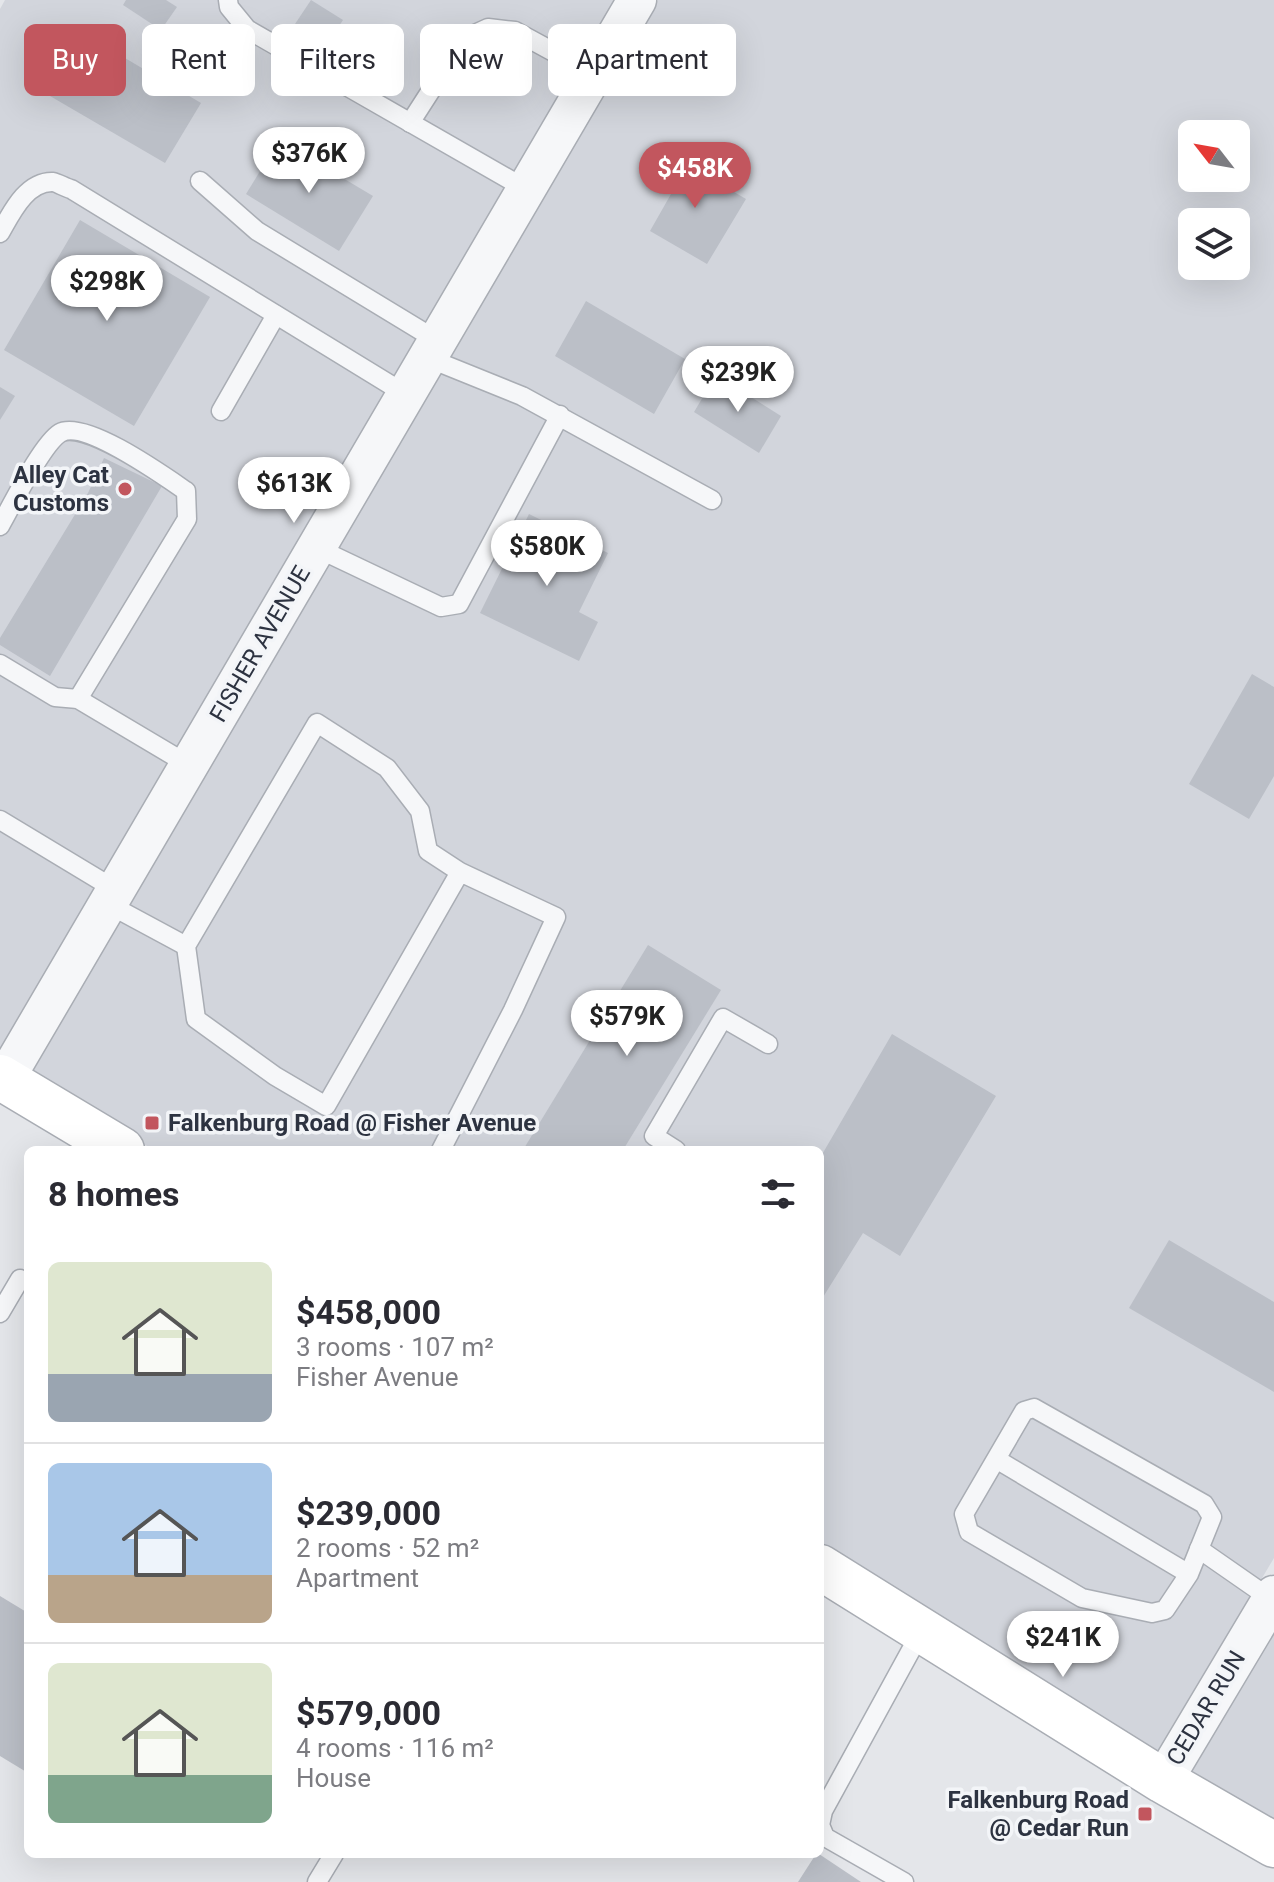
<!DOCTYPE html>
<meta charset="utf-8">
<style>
:root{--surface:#fff;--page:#f2f2f3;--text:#2b2b33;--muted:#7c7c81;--line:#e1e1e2;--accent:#c2565e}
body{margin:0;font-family:Roboto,sans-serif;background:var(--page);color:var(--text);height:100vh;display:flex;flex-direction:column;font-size:30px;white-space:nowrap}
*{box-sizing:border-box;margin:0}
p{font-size:26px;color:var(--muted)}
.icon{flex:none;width:44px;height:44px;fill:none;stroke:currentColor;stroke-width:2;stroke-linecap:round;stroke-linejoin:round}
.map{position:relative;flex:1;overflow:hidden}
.sheet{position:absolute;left:24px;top:1146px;width:800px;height:712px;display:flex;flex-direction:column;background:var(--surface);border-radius:12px;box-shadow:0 8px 32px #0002}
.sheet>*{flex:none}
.guide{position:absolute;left:24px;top:24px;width:800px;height:72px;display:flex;gap:16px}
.needle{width:52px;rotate:301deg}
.tools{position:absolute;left:1178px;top:120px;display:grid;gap:16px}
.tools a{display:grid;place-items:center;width:72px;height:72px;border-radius:12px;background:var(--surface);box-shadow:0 8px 32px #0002;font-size:40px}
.price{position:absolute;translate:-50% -68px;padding:0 18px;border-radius:28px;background:#fff;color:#222;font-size:26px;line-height:52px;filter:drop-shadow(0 2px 4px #0008)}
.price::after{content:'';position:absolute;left:50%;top:48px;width:24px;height:18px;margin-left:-12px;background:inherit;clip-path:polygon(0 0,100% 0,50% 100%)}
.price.on{background:var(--accent);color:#fff}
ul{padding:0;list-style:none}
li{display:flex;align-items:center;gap:24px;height:200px;padding:0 24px}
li+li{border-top:2px solid var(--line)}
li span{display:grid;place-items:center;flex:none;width:224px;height:160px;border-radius:12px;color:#555}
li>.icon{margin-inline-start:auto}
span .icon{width:96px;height:96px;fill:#fffc;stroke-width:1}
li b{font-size:34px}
h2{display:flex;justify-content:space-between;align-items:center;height:96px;padding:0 24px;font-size:34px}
.pill{padding:0 28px;border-radius:12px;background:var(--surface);box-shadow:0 8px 32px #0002;font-size:28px;line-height:72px}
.pill.on{background:var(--accent);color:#fff}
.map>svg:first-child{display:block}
.built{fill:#d2d5dc;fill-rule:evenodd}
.building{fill:#bbbfc7}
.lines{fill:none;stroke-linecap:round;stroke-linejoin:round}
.lane-casing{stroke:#a9adb4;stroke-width:21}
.street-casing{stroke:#a9adb4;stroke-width:41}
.secondary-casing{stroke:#a9adb4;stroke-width:47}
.lane{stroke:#f6f7f9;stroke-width:18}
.street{stroke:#f6f7f9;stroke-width:38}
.secondary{stroke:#fff;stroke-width:44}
.poi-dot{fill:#c2565e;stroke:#f3f5f8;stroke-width:3}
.labels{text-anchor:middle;stroke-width:7;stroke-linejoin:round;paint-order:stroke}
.poi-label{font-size:24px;font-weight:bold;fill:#2d3341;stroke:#f3f5f8;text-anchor:end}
.street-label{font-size:24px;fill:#2d3341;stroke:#f3f5f8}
</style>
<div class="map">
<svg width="1274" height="1882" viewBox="0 0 1274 1882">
<rect width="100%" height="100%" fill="#e4e6ea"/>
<!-- built -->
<g class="built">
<path d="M 5,0 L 615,0 L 0,1051 L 0,9 Z"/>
<path d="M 658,0 L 1274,0 L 1274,1558 L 1156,1757 L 820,1548 L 820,1150 L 154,1150 L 28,1076 ZM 1192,134 L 1236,134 L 1236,178 L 1192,178 ZM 1192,222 L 1236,222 L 1236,266 L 1192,266 Z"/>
<path d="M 1274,1630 L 1274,1826 L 1187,1776 Z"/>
</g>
<!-- building -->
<g class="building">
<path d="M 126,0 L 166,0 L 177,7 L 161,30 L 123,5 Z"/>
<path d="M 311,0 L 343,20 L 323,50 L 291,30 Z"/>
<path d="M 86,35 L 201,103 L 165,163 L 50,96 Z"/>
<path d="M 279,140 L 373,196 L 339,251 L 246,194 Z"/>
<path d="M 669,154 L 746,199 L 707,264 L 650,231 L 675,187 L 656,175 Z"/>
<path d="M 80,220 L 210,297 L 134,426 L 4,350 Z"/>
<path d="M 586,301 L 685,359 L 654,414 L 555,356 Z"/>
<path d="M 716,375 L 781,416 L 759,453 L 694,412 Z"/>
<path d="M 0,387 L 15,396 L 0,420 Z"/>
<path d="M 104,458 L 162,486 L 50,676 L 0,645 L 0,638 L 88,493 Z"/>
<path d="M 529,514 L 608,553 L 579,612 L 598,622 L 579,661 L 480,613 Z"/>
<path d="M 1252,674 L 1274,687 L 1274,776 L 1249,819 L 1189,784 Z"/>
<path d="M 648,945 L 721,990 L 623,1150 L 523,1150 Z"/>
<path d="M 892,1034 L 996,1096 L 900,1256 L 863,1233 L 820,1302 L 820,1158 Z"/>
<path d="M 1169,1240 L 1274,1302 L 1274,1392 L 1129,1308 Z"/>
<path d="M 0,1596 L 28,1613 L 28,1773 L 0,1756 Z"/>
<path d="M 816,1854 L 819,1854 L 861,1882 L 798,1882 Z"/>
</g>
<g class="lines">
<!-- lane casing -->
<g class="lane-casing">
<g id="lane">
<path d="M 228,0 L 229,7 L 247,29 L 526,189"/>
<path d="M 410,123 L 464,39 L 488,28 L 515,31 L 594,74"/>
<path d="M 200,181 L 257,231 L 438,341"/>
<path d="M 0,233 C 11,214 26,181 53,182 C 58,183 66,188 71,189 L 407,395"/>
<path d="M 428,358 L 522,396 L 712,500"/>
<path d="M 221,411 L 276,315"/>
<path d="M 0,526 C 12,505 42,444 60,433 C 84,419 164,476 186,491 L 187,519 L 78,699"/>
<path d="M 317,548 L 441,607 L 459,604 L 560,415"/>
<path d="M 0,664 L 55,697 L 78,699 L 189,765"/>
<path d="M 0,820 L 116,890"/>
<path d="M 108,904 L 186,946"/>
<path d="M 441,1150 L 513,1010 L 556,917 L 460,872 L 428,851 L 420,811 L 387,768 L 317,723 L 186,946 L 196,1019 L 275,1076 L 326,1106 L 460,872"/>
<path d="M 676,1150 L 654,1136 L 723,1018 L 768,1044"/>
<path d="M 0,1313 L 20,1279"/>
<path d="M 996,1459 L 1189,1574 L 1212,1517 L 1204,1504 L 1034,1408 L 1024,1411 L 964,1514 L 969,1532 L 1082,1598 L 1152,1613 L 1165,1610 L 1189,1574"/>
<path d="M 1199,1549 L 1271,1599"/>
<path d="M 317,1882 L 334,1854"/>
<path d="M 904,1882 L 825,1837 L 820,1825 L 823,1811 L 922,1630"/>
</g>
</g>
<!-- street casing -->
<g class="street-casing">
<g id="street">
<path d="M 4,1081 L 637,0"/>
<path d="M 1163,1781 L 1274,1595"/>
</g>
</g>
<!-- secondary casing -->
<g class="secondary-casing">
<g id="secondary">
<path d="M 0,1077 L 122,1150"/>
<path d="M 820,1567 L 1163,1781 L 1274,1845"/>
</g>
</g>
<!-- lane -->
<use href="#lane" class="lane"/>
<!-- street -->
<use href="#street" class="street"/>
<!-- secondary -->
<use href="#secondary" class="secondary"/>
</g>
<!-- markers -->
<g class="poi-dot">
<circle cx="125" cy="489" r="8"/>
<rect x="144" y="1115" width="16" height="16" rx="4"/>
<rect x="1137" y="1806" width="16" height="16" rx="4"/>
</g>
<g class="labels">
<!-- poi labels -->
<g class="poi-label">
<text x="109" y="483">Alley Cat<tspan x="109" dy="28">Customs</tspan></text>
<text x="168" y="1131" text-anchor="start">Falkenburg Road @ Fisher Avenue</text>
<text x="1129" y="1808">Falkenburg Road<tspan x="1129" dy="28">@ Cedar Run</tspan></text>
</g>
<!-- street labels -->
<g class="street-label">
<text transform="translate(260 644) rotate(-60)" y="8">FISHER AVENUE</text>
<text transform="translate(1206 1708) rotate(-59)" y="8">CEDAR RUN</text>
</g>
</g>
</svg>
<div class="tools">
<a><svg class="needle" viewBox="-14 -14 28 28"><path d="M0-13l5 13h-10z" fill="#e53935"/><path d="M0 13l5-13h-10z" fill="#7c7c81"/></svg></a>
<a><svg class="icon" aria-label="layers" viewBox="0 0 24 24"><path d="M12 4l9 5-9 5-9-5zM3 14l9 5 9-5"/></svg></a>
</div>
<b class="price" style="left:309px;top:195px">$376K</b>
<b class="price on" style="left:695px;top:210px">$458K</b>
<b class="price" style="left:107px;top:323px">$298K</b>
<b class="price" style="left:738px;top:414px">$239K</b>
<b class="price" style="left:294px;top:525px">$613K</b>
<b class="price" style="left:547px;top:588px">$580K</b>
<b class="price" style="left:627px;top:1058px">$579K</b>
<b class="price" style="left:1063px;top:1679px">$241K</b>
<div class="guide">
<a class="pill on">Buy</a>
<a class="pill">Rent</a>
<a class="pill">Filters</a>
<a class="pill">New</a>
<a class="pill">Apartment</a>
</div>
<section class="sheet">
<h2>8 homes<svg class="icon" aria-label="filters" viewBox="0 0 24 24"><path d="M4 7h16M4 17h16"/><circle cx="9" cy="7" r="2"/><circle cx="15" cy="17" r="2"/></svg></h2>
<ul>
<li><span style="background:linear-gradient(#dfe7d0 70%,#9aa5b1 0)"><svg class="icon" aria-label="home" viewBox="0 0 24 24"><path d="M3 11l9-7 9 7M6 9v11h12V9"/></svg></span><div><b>$458,000</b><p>3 rooms · 107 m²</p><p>Fisher Avenue</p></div></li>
<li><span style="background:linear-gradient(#a9c7e8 70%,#b9a48a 0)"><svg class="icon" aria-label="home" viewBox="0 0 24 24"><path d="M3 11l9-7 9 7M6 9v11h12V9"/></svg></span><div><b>$239,000</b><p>2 rooms · 52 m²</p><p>Apartment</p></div></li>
<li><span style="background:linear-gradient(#dfe7d0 70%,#7fa58c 0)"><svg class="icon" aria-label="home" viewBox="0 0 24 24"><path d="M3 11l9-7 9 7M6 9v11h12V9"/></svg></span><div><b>$579,000</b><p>4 rooms · 116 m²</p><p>House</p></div></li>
</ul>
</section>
</div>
